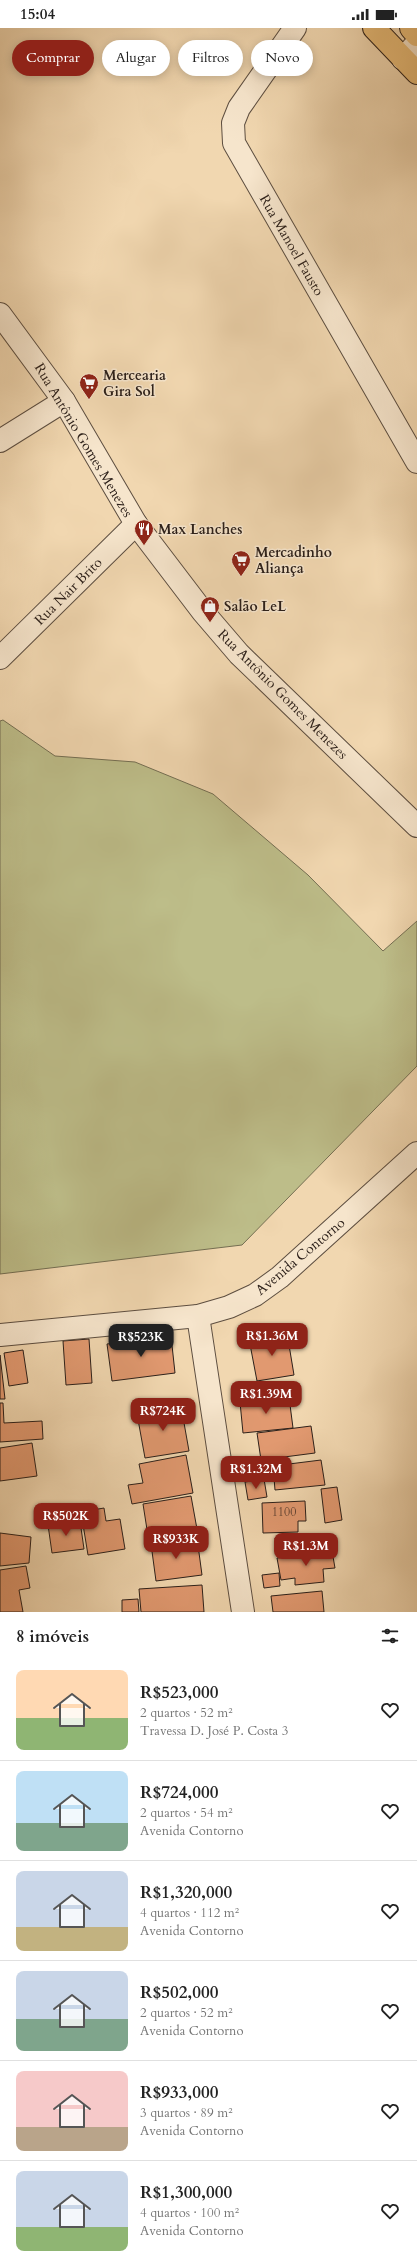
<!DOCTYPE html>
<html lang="pt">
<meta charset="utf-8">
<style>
:root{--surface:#fff;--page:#f6f6f6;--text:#222;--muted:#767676;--line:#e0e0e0;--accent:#8f2418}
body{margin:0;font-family:Cardo,serif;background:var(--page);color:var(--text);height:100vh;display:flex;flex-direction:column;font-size:15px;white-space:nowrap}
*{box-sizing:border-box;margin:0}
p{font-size:13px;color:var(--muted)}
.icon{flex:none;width:22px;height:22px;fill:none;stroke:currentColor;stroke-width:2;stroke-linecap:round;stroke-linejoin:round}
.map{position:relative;height:1584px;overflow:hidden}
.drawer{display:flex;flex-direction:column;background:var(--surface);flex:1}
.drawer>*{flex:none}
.guide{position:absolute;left:12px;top:12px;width:393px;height:36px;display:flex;gap:8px}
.price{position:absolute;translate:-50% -34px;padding:0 9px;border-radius:8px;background:var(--accent);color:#fff;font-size:13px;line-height:26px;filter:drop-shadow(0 1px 2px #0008)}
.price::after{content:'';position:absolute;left:50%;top:24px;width:12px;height:9px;margin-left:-6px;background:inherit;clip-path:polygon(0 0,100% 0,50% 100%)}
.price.selected{background:#222;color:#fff}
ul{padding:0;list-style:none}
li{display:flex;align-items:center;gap:12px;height:100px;padding:0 16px}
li+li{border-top:1px solid var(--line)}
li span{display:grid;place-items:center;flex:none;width:112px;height:80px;border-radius:8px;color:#555}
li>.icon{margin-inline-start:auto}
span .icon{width:48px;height:48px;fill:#fffc;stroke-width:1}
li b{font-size:17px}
h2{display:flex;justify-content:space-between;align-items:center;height:48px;padding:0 16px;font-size:17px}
.pill{padding:0 14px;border-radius:18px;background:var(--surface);box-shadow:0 2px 10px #0003;font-size:14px;line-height:36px}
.pill.selected{background:var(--accent);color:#fff}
.status{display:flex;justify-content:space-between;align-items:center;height:28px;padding:0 20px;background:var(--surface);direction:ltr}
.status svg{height:11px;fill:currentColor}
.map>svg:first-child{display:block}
.green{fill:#bdbd89;stroke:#746e52}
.building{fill:#e19970;stroke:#2c201a}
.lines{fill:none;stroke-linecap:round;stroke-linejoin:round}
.minor-casing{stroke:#5d4e40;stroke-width:24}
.major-casing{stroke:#2c201a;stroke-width:24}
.minor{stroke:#f6e5cc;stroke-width:22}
.major{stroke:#e8bc78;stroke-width:22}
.labels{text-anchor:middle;stroke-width:3;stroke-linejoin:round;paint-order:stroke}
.number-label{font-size:12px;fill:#593e30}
.street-label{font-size:14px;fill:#2c201a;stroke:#f6e5cc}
.poi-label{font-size:14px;font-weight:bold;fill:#2c201a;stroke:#f6e5cc;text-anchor:start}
</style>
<div class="status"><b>15:04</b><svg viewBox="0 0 49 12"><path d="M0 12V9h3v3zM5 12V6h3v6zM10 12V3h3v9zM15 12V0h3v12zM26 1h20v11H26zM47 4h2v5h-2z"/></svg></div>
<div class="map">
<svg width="417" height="1584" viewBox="0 0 417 1584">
<rect width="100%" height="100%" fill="#f1d7b0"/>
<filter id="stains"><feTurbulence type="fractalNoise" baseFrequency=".005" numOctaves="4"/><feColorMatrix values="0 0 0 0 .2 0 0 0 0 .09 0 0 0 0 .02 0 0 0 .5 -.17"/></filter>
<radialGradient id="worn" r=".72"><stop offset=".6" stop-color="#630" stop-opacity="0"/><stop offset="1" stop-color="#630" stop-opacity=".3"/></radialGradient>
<!-- green -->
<path class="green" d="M 3,692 L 55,728 L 135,734 L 213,766 L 308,847 L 383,923 L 417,893 L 417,1038 L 242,1217 L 0,1246 L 0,693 Z"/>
<!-- building -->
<g class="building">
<path d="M 287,1305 L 294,1347 L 257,1353 L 249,1311 Z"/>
<path d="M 171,1308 L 175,1345 L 112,1353 L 107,1316 Z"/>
<path d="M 89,1311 L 92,1355 L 66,1357 L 63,1313 Z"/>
<path d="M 23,1322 L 28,1355 L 9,1358 L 4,1325 Z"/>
<path d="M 0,1327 L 5,1371 L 0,1371 Z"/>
<path d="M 289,1369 L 293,1400 L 243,1405 L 240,1374 Z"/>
<path d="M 0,1375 L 3,1375 L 4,1395 L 42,1393 L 43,1411 L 0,1414 Z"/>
<path d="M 181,1378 L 189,1423 L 145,1430 L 137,1386 Z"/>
<path d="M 311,1398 L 315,1425 L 261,1432 L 257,1405 Z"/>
<path d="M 32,1415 L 37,1448 L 0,1453 L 0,1420 Z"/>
<path d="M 186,1427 L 193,1465 L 132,1476 L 128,1457 L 143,1455 L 139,1436 Z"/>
<path d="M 321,1432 L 325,1457 L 275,1462 L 274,1450 L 267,1451 L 265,1439 Z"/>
<path d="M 264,1451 L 267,1469 L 248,1472 L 245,1454 Z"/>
<path d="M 337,1459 L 342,1492 L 325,1495 L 321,1461 Z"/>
<path d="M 191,1468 L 197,1501 L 148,1508 L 143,1476 Z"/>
<path d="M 305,1473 L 306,1493 L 298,1493 L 298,1504 L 263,1505 L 262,1475 Z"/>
<path d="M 104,1480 L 106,1493 L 120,1491 L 125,1521 L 88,1527 L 81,1484 Z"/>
<path d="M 80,1493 L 84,1521 L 52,1525 L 48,1497 Z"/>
<path d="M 0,1505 L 31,1509 L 29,1535 L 0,1538 Z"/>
<path d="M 299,1507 L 300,1513 L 329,1510 L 331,1522 L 277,1528 L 275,1510 Z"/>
<path d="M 197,1510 L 202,1547 L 156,1553 L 151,1516 Z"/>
<path d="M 332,1523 L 335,1540 L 323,1541 L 324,1554 L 295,1557 L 295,1550 L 281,1552 L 277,1530 Z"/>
<path d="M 26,1538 L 30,1560 L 19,1562 L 23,1584 L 0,1584 L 0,1542 Z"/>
<path d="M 279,1545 L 280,1558 L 264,1560 L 262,1547 Z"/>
<path d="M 202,1557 L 204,1584 L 141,1584 L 139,1561 Z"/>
<path d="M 322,1563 L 324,1584 L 273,1584 L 271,1568 Z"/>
<path d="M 138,1571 L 139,1584 L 122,1584 L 122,1572 Z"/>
</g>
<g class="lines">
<!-- minor casing -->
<g class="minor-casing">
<g id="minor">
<path d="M 295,0 L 239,80 L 233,95 L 234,115 L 417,434"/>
<path d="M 403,31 L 417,15"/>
<path d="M 0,286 L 64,373 L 136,496 L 203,584 L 239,626 L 417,798"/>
<path d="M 0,413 L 64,373"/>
<path d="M 0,630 L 136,496"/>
<path d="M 198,1288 L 243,1584"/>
<path d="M 0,1307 L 198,1288 L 229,1279 L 255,1267 L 280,1249 L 417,1125"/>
</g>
</g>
<!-- major casing -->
<g class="major-casing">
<g id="major">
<path d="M 374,0 L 417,45"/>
<path d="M 411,0 L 417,7"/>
</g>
</g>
<!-- minor -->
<use href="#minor" class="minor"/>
<!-- major -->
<use href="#major" class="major"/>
</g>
<!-- icons -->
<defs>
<g id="supermarket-pin" transform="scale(1)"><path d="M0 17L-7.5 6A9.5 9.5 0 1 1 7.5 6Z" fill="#8f2418" stroke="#f6e5cc"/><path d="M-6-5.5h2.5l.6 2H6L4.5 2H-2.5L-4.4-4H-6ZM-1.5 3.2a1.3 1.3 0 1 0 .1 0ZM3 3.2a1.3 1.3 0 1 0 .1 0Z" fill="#fff"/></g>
<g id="restaurant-pin" transform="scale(1)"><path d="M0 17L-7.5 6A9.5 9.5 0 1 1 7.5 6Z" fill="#8f2418" stroke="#f6e5cc"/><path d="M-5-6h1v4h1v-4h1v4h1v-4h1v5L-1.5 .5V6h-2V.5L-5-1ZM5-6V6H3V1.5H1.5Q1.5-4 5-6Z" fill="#fff"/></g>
<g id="shop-pin" transform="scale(1)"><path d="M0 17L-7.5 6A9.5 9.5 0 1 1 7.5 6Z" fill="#8f2418" stroke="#f6e5cc"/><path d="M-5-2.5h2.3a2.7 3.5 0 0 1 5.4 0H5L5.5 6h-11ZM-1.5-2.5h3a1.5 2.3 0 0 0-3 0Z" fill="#fff"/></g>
</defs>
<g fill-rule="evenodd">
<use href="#supermarket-pin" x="89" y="355"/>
<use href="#restaurant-pin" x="144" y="501"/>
<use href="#supermarket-pin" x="241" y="532"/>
<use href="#shop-pin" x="210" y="578"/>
</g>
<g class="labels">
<!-- number labels -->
<g class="number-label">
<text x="284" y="1488">1100</text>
</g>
<!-- street labels -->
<g class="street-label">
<text transform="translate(292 217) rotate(60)" y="5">Rua Manoel Fausto</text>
<text transform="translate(84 412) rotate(59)" y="5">Rua Antônio Gomes Menezes</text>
<text transform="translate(68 563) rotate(-45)" y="5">Rua Nair Brito</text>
<text transform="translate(283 666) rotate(45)" y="5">Rua Antônio Gomes Menezes</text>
<text transform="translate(300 1228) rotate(-40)" y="5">Avenida Contorno</text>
</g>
<!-- poi labels -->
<g class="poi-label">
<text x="103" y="352">Mercearia<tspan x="103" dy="16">Gira Sol</tspan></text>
<text x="158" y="506">Max Lanches</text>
<text x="255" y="529">Mercadinho<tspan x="255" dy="16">Aliança</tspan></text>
<text x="224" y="583">Salão LeL</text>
</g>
</g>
<rect width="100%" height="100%" filter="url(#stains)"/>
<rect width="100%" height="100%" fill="url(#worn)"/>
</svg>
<b class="price" style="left:272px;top:1329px">R$1.36M</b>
<b class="price selected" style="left:141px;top:1330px">R$523K</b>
<b class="price" style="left:266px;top:1387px">R$1.39M</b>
<b class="price" style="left:163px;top:1404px">R$724K</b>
<b class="price" style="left:256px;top:1462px">R$1.32M</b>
<b class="price" style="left:66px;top:1509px">R$502K</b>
<b class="price" style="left:176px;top:1532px">R$933K</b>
<b class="price" style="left:306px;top:1539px">R$1.3M</b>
<div class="guide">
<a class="pill selected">Comprar</a>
<a class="pill">Alugar</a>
<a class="pill">Filtros</a>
<a class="pill">Novo</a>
</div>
</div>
<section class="drawer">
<h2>8 imóveis<svg class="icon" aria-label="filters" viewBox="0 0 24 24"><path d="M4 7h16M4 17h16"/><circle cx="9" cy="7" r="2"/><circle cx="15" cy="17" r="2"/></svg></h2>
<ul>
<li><span style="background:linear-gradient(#ffd9b3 60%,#8fb573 0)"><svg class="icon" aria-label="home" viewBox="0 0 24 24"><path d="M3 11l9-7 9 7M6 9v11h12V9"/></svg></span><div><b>R$523,000</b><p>2 quartos · 52 m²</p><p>Travessa D. José P. Costa 3</p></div><svg class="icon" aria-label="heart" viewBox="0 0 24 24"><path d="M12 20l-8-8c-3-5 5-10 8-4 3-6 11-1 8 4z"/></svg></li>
<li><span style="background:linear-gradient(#bfe0f5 65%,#7fa58c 0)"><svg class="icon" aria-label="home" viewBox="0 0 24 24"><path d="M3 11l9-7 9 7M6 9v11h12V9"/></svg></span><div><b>R$724,000</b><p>2 quartos · 54 m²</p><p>Avenida Contorno</p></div><svg class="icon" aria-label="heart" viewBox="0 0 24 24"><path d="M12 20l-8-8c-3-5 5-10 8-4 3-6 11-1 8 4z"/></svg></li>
<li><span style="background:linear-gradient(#c9d6e8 70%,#c2b280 0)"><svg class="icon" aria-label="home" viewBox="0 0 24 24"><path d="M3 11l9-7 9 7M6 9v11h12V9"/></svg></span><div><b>R$1,320,000</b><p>4 quartos · 112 m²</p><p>Avenida Contorno</p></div><svg class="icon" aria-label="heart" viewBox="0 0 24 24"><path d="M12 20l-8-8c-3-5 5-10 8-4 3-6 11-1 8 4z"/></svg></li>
<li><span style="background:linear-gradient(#c9d6e8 60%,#7fa58c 0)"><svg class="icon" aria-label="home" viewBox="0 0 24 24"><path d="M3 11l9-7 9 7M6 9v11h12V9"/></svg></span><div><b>R$502,000</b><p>2 quartos · 52 m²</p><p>Avenida Contorno</p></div><svg class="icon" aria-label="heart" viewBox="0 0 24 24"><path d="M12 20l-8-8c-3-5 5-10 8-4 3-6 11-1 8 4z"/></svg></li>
<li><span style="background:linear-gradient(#f6c9c9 70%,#b9a48a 0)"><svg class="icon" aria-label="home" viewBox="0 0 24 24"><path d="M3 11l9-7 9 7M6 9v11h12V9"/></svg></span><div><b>R$933,000</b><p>3 quartos · 89 m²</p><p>Avenida Contorno</p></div><svg class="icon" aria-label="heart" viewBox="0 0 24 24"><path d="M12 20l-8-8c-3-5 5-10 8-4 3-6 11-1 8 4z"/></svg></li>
<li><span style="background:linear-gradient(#c9d6e8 70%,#8fb573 0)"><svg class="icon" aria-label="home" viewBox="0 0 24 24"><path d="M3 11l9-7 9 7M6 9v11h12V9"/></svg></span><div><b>R$1,300,000</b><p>4 quartos · 100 m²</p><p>Avenida Contorno</p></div><svg class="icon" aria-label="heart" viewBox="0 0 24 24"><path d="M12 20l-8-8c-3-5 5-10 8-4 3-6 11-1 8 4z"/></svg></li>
</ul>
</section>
